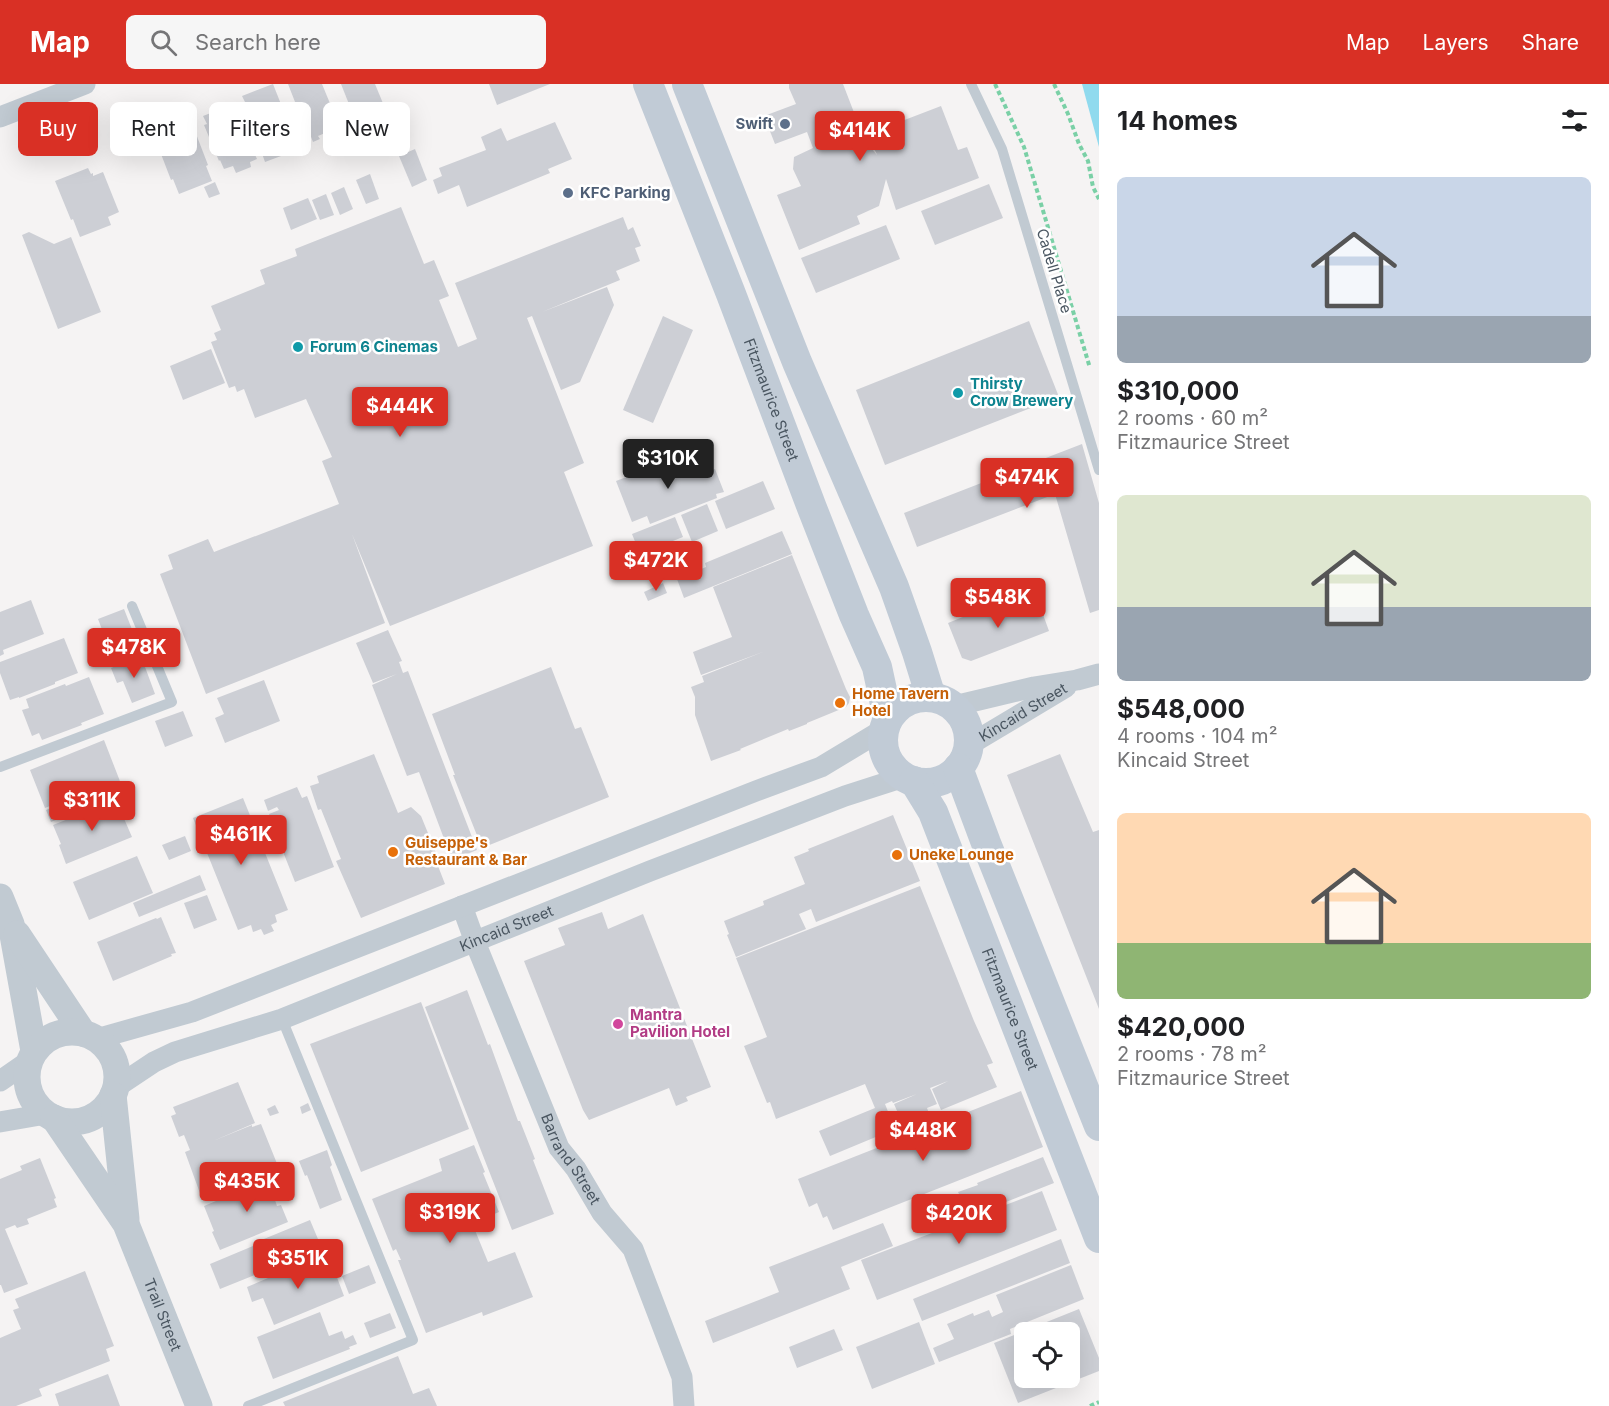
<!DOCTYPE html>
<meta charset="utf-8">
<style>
:root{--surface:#fff;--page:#f6f6f6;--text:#202124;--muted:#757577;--accent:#d93025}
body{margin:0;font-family:Inter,sans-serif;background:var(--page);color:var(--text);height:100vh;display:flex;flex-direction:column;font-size:22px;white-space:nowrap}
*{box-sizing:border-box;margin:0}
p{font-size:20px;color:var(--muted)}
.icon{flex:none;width:33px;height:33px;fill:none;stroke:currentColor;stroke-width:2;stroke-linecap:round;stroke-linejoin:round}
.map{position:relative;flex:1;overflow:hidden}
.panel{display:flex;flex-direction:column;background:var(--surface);width:510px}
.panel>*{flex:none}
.banner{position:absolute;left:18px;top:18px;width:570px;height:54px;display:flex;gap:12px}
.tools{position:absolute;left:1014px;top:1238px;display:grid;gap:12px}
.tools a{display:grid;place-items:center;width:66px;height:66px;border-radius:9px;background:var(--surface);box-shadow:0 6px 24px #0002;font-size:30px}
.price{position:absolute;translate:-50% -51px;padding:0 14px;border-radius:6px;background:var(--accent);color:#fff;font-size:20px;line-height:39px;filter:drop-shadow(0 2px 3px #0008)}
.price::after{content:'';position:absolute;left:50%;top:36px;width:18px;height:14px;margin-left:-9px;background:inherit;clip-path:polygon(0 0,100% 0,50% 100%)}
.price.active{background:#222;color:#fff}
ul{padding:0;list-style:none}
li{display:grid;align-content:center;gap:12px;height:318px;padding:0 18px}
li span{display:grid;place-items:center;height:186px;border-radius:9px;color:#555}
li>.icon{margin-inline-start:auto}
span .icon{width:108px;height:108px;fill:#fffc;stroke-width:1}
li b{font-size:26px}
h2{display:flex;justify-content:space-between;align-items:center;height:72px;padding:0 18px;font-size:26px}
.tag{padding:0 21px;border-radius:9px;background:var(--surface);box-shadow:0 6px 24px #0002;font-size:21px;line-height:54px}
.tag.active{background:var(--accent);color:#fff}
header{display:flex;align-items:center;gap:36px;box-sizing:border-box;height:84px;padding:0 30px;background:var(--accent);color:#fff}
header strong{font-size:28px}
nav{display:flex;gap:33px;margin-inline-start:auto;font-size:21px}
.search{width:420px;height:54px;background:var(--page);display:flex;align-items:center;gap:15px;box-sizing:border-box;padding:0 21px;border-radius:9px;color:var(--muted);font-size:22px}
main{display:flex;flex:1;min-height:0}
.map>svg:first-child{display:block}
.water{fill:#90daee}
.building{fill:#cdcfd5;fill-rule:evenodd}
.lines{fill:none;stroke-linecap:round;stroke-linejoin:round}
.path{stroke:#7ad0a6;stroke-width:4;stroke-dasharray:4.5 3;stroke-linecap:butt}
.service{stroke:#c1cad2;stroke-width:10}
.minor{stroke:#c1cad2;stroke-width:21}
.tertiary{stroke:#c1cad2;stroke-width:27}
.secondary{stroke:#c1cbd6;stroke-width:30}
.service-dot{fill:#5c6f8a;stroke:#fff;stroke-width:2}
.culture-dot{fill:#0f9aa8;stroke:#fff;stroke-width:2}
.food-dot{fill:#e8710a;stroke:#fff;stroke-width:2}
.hotel-dot{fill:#d1479c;stroke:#fff;stroke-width:2}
.labels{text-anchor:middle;stroke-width:5;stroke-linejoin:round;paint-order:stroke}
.service-label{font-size:15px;font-weight:bold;fill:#4e5e75;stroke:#fff;text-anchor:end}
.street-label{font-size:15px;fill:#4a5661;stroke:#fff}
.culture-label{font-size:15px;font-weight:bold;fill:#0d838f;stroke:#fff;text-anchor:start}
.food-label{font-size:15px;font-weight:bold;fill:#c56008;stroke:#fff;text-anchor:start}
.hotel-label{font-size:15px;font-weight:bold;fill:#b23c85;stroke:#fff;text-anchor:start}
</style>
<header>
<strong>Map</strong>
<div class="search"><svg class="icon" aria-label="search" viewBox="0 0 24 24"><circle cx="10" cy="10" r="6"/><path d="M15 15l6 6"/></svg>Search here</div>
<nav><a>Map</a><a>Layers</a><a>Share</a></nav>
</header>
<main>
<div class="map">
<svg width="1099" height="1322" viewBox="0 0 1099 1322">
<rect width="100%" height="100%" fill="#f5f3f3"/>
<!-- water -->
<path class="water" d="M 1082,0 L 1099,0 L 1099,63 Z"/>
<!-- building -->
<g class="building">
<path d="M 273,0 L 292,48 L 291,49 L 297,66 L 265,78 L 259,61 L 257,61 L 241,20 L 245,18 L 242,12 Z"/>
<path d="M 288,0 L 322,0 L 336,34 L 334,35 L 337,44 L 318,52 L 320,55 L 313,58 L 308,45 L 306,46 Z"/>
<path d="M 341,0 L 375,0 L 394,46 L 364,58 Z"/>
<path d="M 489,0 L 550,0 L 497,21 Z"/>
<path d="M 789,0 L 843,0 L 865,57 L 877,71 L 868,50 L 941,22 L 958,66 L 967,63 L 979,94 L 896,126 L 886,95 L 879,122 L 857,132 L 860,140 L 799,166 L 777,111 L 801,102 L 793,85 L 794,73 L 813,64 L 807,48 L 775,60 L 764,32 L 796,20 L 789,4 Z"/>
<path d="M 238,22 L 254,63 L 252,64 L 257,75 L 250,78 L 251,83 L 236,89 L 233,82 L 224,85 L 220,76 L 219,77 L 204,41 L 207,40 L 203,32 L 221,25 L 222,28 Z"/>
<path d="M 555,38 L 572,75 L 548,85 L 550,89 L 467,123 L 459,101 L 438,110 L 433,96 L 442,92 L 439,84 L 486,66 L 481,53 L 501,44 L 507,57 Z"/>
<path d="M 193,42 L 208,81 L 206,82 L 212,97 L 179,110 L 173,95 L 171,96 L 156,57 Z"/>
<path d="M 415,65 L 427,96 L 412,103 L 399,72 Z"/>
<path d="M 88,84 L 91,90 L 93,89 L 93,92 L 103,88 L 119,128 L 108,133 L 111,141 L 80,153 L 73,135 L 71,136 L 55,97 Z"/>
<path d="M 370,90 L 379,115 L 366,120 L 356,96 Z"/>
<path d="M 215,98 L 220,110 L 209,114 L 204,103 Z"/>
<path d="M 989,100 L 1003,134 L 935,161 L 921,127 Z"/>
<path d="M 344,103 L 353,125 L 340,131 L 331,109 Z"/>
<path d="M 326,110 L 334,131 L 320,136 L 312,116 Z"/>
<path d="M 308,114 L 317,135 L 291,146 L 283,124 Z"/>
<path d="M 401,123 L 424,180 L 434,176 L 449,212 L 439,216 L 458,263 L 477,255 L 455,199 L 623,133 L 628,146 L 633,143 L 641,162 L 635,164 L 640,177 L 616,187 L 620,196 L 542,228 L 607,203 L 614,221 L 580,298 L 561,306 L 532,232 L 527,234 L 584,379 L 564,388 L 593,462 L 390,542 L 352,450 L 385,539 L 206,610 L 160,490 L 173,485 L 168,471 L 208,455 L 214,468 L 339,420 L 322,377 L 332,373 L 306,315 L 255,334 L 244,305 L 237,308 L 235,302 L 229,304 L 211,258 L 217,256 L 214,249 L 221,246 L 211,222 L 265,200 L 260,186 L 297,172 L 295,165 Z"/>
<path d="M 886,141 L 900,175 L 816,209 L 801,174 Z"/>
<path d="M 29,148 L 54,160 L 71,153 L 101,228 L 58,245 L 22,151 Z"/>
<path d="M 663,232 L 693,246 L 653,339 L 623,326 Z"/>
<path d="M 1029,237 L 1059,313 L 885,381 L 856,306 Z"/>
<path d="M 211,265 L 225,299 L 183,316 L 170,282 Z"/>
<path d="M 1082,360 L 1099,419 L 1099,526 L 1090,529 L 1055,410 L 917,463 L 904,429 Z"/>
<path d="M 686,370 L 695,392 L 715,385 L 724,408 L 716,410 L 717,414 L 650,440 L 647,432 L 632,438 L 616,397 Z"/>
<path d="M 763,397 L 775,425 L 726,445 L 715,417 Z"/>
<path d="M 707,420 L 718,447 L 692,458 L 681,431 Z"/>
<path d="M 675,433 L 683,453 L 640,470 L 632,450 Z"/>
<path d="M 782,447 L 792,470 L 684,514 L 677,495 L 706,483 L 705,479 Z"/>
<path d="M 792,471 L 846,605 L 850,613 L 849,619 L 846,623 L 807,639 L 807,640 L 789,647 L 788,645 L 740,665 L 741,666 L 711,677 L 695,631 L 695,613 L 691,603 L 704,598 L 702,592 L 768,566 L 701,591 L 693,568 L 732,553 L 713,503 Z"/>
<path d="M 663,499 L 667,509 L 648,517 L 644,508 Z"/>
<path d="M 1036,511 L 1049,547 L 971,577 L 962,574 L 948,539 L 985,524 L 988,531 Z"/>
<path d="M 31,516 L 44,550 L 3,566 L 4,570 L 0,572 L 0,528 Z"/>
<path d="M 124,525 L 135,553 L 128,556 L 134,569 L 114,577 L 98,535 Z"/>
<path d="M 388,546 L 402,577 L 399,578 L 403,589 L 408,587 L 477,766 L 452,776 L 419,688 L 407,692 L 372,601 L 397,590 L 373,599 L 356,559 Z"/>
<path d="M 64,554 L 78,589 L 55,598 L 55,600 L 19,614 L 19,613 L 10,616 L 0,589 L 0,578 Z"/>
<path d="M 141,572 L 155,610 L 132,619 L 123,597 L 117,599 L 111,584 Z"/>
<path d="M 551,583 L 575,645 L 581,643 L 609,713 L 482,764 L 453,691 L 455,691 L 432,630 Z"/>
<path d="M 89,593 L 104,630 L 81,639 L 82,641 L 42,656 L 39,649 L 32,652 L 22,626 L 29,624 L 26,615 L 65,600 L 66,602 Z"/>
<path d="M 264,596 L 280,637 L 225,659 L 215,634 L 224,630 L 217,614 Z"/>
<path d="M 183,627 L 193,652 L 165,663 L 155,637 Z"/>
<path d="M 104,656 L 123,705 L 104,713 L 99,702 L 45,724 L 30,686 Z"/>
<path d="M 374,670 L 398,729 L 411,723 L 421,732 L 441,781 L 438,782 L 445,800 L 361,834 L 336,777 L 341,775 L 321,725 L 318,726 L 310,702 L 319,699 L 317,692 Z"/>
<path d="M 1060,670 L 1093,748 L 1099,746 L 1099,925 L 1007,691 Z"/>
<path d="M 297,703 L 302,714 L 307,712 L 334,783 L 295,798 L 274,745 L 275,745 L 269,730 L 279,726 L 277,723 L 268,727 L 264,716 Z"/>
<path d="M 243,714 L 288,826 L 275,831 L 277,838 L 271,841 L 274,847 L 264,851 L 261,845 L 253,848 L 251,841 L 238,846 L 193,734 Z"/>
<path d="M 71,716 L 77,727 L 51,738 L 46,726 Z"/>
<path d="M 116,716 L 132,753 L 66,780 L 59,761 L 61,760 L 53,741 Z"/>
<path d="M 893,731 L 920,797 L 816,838 L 811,825 L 799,830 L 806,845 L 736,873 L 727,851 L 729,850 L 724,837 L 764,821 L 763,817 L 805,800 L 794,773 L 809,767 L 808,765 Z"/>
<path d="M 185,752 L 191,767 L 169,776 L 162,761 Z"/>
<path d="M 137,772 L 153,809 L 89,836 L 73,798 Z"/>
<path d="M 200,791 L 206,806 L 139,833 L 133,819 Z"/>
<path d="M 920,802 L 974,937 L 993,979 L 987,981 L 997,1003 L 941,1026 L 932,1005 L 948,997 L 930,1004 L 937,1020 L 927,1024 L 930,1032 L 904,1043 L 894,1020 L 917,1010 L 893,1019 L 892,1017 L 885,1020 L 895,1045 L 830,1072 L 819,1047 L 875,1024 L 865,1000 L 776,1035 L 770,1018 L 767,1019 L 744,962 L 767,953 L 736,874 Z"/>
<path d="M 207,811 L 217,836 L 194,845 L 184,819 Z"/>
<path d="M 602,828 L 608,845 L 643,830 L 711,1003 L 686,1013 L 688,1017 L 676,1022 L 669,1004 L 589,1036 L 583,1026 L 524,877 L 565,861 L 558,844 Z"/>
<path d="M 161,833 L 176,869 L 171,870 L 172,872 L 113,897 L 97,858 L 156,834 L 157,835 Z"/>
<path d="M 467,906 L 488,961 L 490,960 L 518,1037 L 520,1037 L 535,1075 L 533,1076 L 554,1130 L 512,1146 L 425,923 Z"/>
<path d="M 421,918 L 469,1045 L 361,1088 L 310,960 Z"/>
<path d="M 238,998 L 255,1039 L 213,1057 L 252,1041 L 252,1043 L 261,1040 L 278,1082 L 201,1112 L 185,1068 L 190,1066 L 184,1051 L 179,1053 L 171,1032 L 176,1030 L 173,1023 Z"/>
<path d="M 1021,1007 L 1043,1063 L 833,1146 L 827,1132 L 823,1134 L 817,1119 L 809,1123 L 798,1095 Z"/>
<path d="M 308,1019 L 311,1026 L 302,1030 L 300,1023 Z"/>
<path d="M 275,1021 L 279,1029 L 270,1032 L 267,1025 Z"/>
<path d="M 474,1061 L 485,1088 L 483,1089 L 499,1128 L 472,1139 L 488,1178 L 515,1168 L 533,1213 L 483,1232 L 482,1228 L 426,1249 L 398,1176 L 401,1176 L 396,1165 L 393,1167 L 372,1115 L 442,1087 L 439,1075 Z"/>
<path d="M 327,1066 L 332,1081 L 330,1083 L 342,1116 L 320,1125 L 307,1091 L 305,1092 L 299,1077 Z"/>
<path d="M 1043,1073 L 1054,1099 L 937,1145 L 936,1144 L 924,1149 L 919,1134 L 931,1130 L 929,1125 L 960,1112 L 958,1108 L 978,1101 L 977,1099 Z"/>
<path d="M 40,1074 L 56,1114 L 54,1115 L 57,1123 L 27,1135 L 29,1140 L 17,1144 L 15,1141 L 5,1145 L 28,1200 L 4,1209 L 1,1201 L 0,1201 L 0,1095 L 22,1086 L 20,1082 Z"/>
<path d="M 286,1091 L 291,1105 L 268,1114 L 269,1116 L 274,1113 L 277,1122 L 281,1121 L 288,1138 L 220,1166 L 212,1148 L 214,1147 L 204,1122 L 262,1098 L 263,1101 Z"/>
<path d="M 1042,1107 L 1057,1146 L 877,1216 L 861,1176 Z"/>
<path d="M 310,1136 L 323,1167 L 271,1188 L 270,1185 L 220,1205 L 210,1180 L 260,1159 L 259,1157 Z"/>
<path d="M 883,1139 L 893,1162 L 841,1183 L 850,1205 L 713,1259 L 705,1237 L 779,1208 L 769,1183 Z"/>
<path d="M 1061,1155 L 1070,1179 L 922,1237 L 913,1215 Z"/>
<path d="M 326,1172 L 333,1188 L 335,1188 L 344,1212 L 274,1241 L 263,1214 L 252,1218 L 247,1203 L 301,1180 L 301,1181 Z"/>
<path d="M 369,1181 L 376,1199 L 349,1210 L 342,1192 Z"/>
<path d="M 1071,1181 L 1084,1215 L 1010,1245 L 1011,1250 L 939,1278 L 933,1264 L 954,1255 L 947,1240 L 973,1229 L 974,1232 L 989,1226 L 992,1233 L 1003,1228 L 996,1211 Z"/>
<path d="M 85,1187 L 114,1262 L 106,1265 L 110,1277 L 39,1305 L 42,1312 L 16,1322 L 0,1322 L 0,1254 L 21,1245 L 13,1226 L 19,1224 L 15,1215 Z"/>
<path d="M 1079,1225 L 1099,1274 L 1099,1287 L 1018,1319 L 994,1259 ZM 1024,1248 L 1070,1248 L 1070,1293 L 1024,1293 Z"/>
<path d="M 320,1228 L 329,1252 L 342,1247 L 345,1255 L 353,1251 L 357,1260 L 349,1263 L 350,1265 L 273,1295 L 257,1253 Z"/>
<path d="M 390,1229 L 396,1244 L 370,1254 L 364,1239 Z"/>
<path d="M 919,1238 L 935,1280 L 872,1305 L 856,1263 Z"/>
<path d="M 834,1245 L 843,1266 L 797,1284 L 789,1263 Z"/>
<path d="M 398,1272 L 413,1310 L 429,1304 L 437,1322 L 285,1322 L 283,1318 Z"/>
<path d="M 108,1290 L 120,1322 L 59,1322 L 55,1310 Z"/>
</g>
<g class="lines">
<!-- path -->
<g class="path">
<path d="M 995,0 L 1024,63 L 1090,284"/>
<path d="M 1054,0 L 1068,30 L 1079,60 L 1088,77 L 1093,103 L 1099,115"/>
<path d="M 1090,1322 L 1099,1318"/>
</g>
<!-- service -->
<g class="service">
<path d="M 971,0 L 1002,65 L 1099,386"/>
<path d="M 0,683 L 172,618 L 132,522"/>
<path d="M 248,1322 L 413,1256 L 282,935"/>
</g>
<!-- minor -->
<g class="minor">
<path d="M 0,33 L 85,0"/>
<path d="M 954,622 L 1034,603 L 1077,596 L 1099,590"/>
<path id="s1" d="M 969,661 L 1066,603"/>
<path id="s2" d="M 462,822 L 475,858 L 559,1064 L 576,1085 L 602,1129 L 633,1165 L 682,1293 L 684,1322"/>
<path d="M 96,955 L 192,928 L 756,707 L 821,683 L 884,645"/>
<path d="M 0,997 L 29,977"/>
<path id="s3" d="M 115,1004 L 154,978 L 175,968 L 282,935 L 650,787 L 845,712 L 904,693"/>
<path d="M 0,1038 L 46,1030"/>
</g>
<!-- tertiary -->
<g class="tertiary">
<path d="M 0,813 L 11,840 L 34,967"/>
<path d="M 17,850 L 83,949"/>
<circle cx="72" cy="993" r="45"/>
<path d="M 113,1011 L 126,1135"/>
<path id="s4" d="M 54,1034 L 126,1140 L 199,1322"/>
</g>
<!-- secondary -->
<g class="secondary">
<path id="s5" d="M 648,0 L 731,210 L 812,424 L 854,531 L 877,583 L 888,634"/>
<path d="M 687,0 L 797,278 L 894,503 L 917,568 L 931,613"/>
<circle cx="926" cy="656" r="43"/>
<path d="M 958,684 L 986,759 L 1099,1042"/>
<path id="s6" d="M 914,697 L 933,728 L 945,759 L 1099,1154"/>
</g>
</g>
<!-- markers -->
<g class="service-dot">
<circle cx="785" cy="40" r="6"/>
<circle cx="568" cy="109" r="6"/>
</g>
<g class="culture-dot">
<circle cx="298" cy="263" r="6"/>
<circle cx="958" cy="309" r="6"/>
</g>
<g class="food-dot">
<circle cx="840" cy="619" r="6"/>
<circle cx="393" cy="768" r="6"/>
<circle cx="897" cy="771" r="6"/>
</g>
<circle class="hotel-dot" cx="618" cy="940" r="6"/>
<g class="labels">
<!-- service labels -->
<g class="service-label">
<text x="773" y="45">Swift</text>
<text x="580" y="114" text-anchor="start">KFC Parking</text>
</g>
<!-- street labels -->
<g class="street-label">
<text transform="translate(1054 187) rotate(73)" y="5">Cadell Place</text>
<text dy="5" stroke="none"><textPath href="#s5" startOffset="339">Fitzmaurice Street</textPath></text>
<text dy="5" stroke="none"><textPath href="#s1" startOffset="63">Kincaid Street</textPath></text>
<text dy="5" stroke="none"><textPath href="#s3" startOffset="424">Kincaid Street</textPath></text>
<text dy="5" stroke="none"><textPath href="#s6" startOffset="248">Fitzmaurice Street</textPath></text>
<text dy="5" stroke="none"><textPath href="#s2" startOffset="276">Barrand Street</textPath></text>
<text dy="5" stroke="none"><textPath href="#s4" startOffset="226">Trail Street</textPath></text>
</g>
<!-- culture labels -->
<g class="culture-label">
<text x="310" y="268">Forum 6 Cinemas</text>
<text x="970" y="305">Thirsty<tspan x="970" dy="17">Crow Brewery</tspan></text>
</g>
<!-- food labels -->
<g class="food-label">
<text x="852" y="615">Home Tavern<tspan x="852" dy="17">Hotel</tspan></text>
<text x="405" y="764">Guiseppe's<tspan x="405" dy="17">Restaurant &amp; Bar</tspan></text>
<text x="909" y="776">Uneke Lounge</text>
</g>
<!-- hotel labels -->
<g class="hotel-label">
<text x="630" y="936">Mantra<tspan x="630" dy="17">Pavilion Hotel</tspan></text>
</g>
</g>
</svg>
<div class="tools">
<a><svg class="icon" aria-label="locate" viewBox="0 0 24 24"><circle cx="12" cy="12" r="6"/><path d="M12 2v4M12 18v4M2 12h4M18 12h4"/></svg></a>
</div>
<b class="price" style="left:860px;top:78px">$414K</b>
<b class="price" style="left:400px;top:354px">$444K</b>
<b class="price active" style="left:668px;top:406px">$310K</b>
<b class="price" style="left:1027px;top:425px">$474K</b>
<b class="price" style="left:656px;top:508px">$472K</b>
<b class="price" style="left:998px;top:545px">$548K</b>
<b class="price" style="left:134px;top:595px">$478K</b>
<b class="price" style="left:92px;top:748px">$311K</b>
<b class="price" style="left:241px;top:782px">$461K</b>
<b class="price" style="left:923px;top:1078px">$448K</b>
<b class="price" style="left:247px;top:1129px">$435K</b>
<b class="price" style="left:450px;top:1160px">$319K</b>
<b class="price" style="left:959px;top:1161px">$420K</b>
<b class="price" style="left:298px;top:1206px">$351K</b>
<div class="banner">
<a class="tag active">Buy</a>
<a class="tag">Rent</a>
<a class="tag">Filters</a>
<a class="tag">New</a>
</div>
</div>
<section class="panel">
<h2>14 homes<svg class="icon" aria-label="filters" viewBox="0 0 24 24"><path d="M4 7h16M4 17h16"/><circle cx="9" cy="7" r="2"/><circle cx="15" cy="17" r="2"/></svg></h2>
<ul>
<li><span style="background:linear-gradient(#c9d6e8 75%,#9aa5b1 0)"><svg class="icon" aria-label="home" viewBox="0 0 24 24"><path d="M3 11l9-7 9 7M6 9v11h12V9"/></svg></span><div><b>$310,000</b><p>2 rooms · 60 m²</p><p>Fitzmaurice Street</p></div></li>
<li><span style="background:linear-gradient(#dfe7d0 60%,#9aa5b1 0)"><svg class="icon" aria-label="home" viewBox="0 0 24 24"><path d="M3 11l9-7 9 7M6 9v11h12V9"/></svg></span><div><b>$548,000</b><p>4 rooms · 104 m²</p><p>Kincaid Street</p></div></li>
<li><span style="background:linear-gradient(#ffd9b3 70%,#8fb573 0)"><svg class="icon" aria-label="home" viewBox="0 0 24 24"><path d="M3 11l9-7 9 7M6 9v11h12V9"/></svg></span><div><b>$420,000</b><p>2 rooms · 78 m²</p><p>Fitzmaurice Street</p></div></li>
</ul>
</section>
</main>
